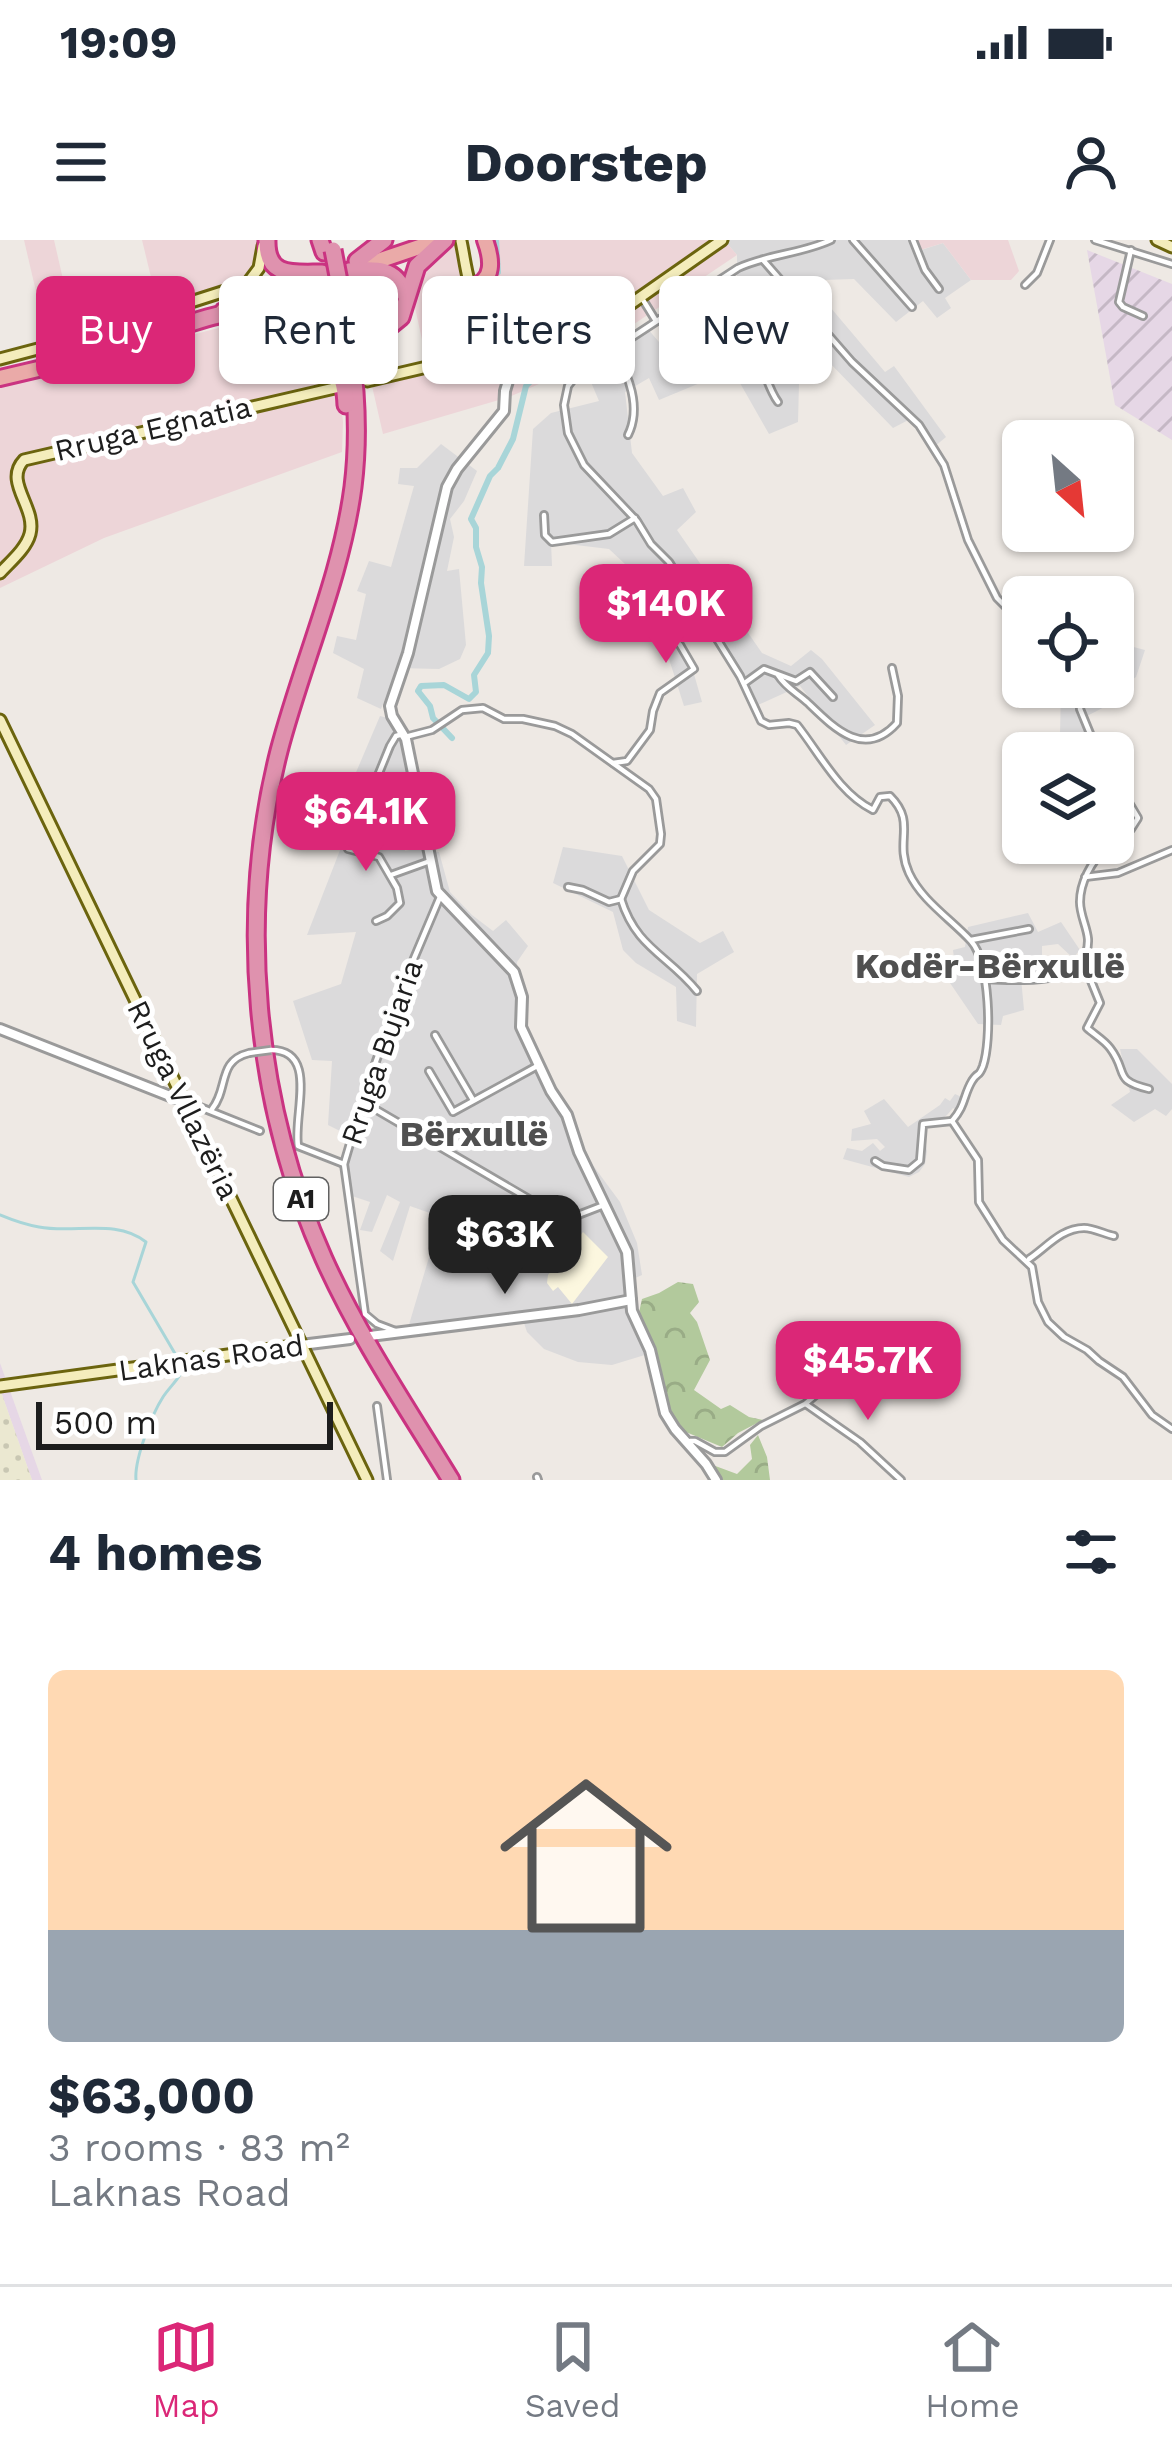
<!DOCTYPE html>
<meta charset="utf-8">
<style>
:root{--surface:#fff;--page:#f2f2f3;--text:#1f2937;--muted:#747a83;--line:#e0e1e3;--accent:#db2777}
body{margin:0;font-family:"Work Sans",sans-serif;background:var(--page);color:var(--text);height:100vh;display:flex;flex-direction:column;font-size:45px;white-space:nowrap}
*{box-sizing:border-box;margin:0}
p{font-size:39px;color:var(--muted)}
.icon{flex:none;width:66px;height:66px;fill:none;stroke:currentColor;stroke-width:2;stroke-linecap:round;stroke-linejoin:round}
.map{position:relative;height:1240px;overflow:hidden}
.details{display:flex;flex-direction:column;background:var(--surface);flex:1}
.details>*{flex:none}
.hud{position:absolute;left:36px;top:36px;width:1101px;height:108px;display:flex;gap:24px}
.needle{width:78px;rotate:153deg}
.controls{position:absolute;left:1002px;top:180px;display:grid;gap:24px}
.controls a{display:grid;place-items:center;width:132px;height:132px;border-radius:18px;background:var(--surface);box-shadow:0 3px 9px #0004;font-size:60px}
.scale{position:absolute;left:36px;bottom:30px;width:297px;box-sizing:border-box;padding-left:12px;border:6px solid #1d1d1d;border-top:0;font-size:33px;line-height:42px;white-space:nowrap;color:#1d1d1d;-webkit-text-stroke:9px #fff;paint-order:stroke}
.price{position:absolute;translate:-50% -102px;padding:0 27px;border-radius:24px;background:var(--accent);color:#fff;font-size:39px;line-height:78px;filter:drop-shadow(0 3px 6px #0008)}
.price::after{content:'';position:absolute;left:50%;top:72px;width:36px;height:27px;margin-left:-18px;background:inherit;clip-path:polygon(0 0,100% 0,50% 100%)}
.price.active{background:#222;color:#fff}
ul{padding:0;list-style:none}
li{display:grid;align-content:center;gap:24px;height:636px;padding:0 48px}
li span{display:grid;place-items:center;height:372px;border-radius:18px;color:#555}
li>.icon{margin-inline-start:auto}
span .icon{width:216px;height:216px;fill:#fffc;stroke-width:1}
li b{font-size:51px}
h2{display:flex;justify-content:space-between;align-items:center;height:144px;padding:0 48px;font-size:51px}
.pill{padding:0 42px;border-radius:18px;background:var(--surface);box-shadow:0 3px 9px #0004;font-size:42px;line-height:108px}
.pill.active{background:var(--accent);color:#fff}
.status{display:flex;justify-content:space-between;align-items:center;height:84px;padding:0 60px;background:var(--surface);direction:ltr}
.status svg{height:33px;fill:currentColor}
header{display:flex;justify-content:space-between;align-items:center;height:156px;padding:0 48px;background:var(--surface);font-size:54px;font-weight:700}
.tabs{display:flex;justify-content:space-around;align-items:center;height:168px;border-top:3px solid var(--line);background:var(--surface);font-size:33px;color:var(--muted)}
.tabs a{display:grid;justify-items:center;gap:6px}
.tabs .active{color:var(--accent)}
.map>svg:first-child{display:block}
.residential{fill:#dbdadb}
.commercial{fill:#edd5d8}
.industrial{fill:url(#industrial-furrows)}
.education{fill:#fcf7df}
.railway{fill:#e6d7e6}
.farmland{fill:url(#farmland-dots)}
.grass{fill:url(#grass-tufts)}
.forest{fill:url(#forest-crowns)}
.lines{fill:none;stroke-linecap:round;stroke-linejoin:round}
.stream{stroke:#a8d5d8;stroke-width:3}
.canal{stroke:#a8d5d8;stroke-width:6}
.minor-casing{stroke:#9a9a9a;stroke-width:10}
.tertiary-casing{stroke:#9a9a9a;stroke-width:14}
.secondary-casing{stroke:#6b640e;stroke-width:15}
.trunk-casing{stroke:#ca3381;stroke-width:20}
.motorway-casing{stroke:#ca3381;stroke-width:21}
.minor{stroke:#fff;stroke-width:4.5}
.tertiary{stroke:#fff;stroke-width:8}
.secondary{stroke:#f4edbc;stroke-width:9}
.trunk{stroke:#eaaaa8;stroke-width:14}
.motorway{stroke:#df92ae;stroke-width:15}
.minor-bridge-casing{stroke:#9a9a9a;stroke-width:10;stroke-linecap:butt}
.motorway-bridge-casing{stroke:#ca3381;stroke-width:21;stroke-linecap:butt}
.minor-bridge{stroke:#fff;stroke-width:4.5}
.motorway-bridge{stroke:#df92ae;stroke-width:15}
.labels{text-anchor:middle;stroke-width:10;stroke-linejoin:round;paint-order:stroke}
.shield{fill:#fff;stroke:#616161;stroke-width:3}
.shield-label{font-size:27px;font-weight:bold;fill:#1d1d1d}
.street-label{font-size:30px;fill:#1d1d1d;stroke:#fff}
.quarter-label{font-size:36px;font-weight:bold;fill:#505050;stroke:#fff}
</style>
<div class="status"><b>19:09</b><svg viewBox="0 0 49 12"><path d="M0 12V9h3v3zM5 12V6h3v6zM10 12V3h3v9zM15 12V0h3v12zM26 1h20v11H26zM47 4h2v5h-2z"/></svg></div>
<header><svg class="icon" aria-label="menu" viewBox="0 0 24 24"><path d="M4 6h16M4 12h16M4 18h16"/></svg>Doorstep<svg class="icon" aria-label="person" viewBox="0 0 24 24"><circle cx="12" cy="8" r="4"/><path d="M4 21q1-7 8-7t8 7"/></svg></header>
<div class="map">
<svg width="1172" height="1240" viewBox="0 0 1172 1240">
<defs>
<pattern id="industrial-furrows" width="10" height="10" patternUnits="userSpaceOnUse" patternTransform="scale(3)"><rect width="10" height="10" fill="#e6d7e6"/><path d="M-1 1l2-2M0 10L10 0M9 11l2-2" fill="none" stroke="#c5b8c5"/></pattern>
<pattern id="farmland-dots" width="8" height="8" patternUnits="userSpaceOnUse" patternTransform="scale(3)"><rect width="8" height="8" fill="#ebe8d1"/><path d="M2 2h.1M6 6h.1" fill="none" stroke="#c9c7b3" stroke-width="1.8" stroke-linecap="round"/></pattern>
<pattern id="grass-tufts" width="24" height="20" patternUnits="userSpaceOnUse" patternTransform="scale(3)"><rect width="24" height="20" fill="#d2e4ae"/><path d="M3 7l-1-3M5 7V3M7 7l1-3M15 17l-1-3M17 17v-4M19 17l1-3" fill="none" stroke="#b4c395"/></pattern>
<pattern id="forest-crowns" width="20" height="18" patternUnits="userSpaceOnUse" patternTransform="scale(3)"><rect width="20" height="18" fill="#b2c99c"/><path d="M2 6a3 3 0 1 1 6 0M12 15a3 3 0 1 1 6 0" fill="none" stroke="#99ac86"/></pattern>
</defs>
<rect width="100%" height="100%" fill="#eee9e4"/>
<!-- residential -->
<g class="residential">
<path d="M 724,0 L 913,0 L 918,11 L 943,3 L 971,40 L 945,58 L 951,68 L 937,78 L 923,61 L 896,82 L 854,39 L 823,40 L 814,48 L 885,132 L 894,126 L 946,197 L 934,207 L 916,176 L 893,188 L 787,79 L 762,99 L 799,144 L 798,182 L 769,194 L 732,129 L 739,111 L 713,67 L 737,41 L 737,15 Z"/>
<path d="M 647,88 L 659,102 L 674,94 L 700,143 L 659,160 L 649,138 L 625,152 L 632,213 L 663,256 L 683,248 L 696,272 L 677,290 L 762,413 L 791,426 L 811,410 L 822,419 L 875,485 L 846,505 L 800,446 L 758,465 L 716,387 L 683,396 L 702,462 L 684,466 L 662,397 L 601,399 L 601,371 L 610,363 L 651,373 L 657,354 L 609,309 L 551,302 L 552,326 L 524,326 L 533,189 L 551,173 L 599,161 L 585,128 Z"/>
<path d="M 441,204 L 477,231 L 464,261 L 450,279 L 454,297 L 447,331 L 459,329 L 466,405 L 460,419 L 439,429 L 398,428 L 381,469 L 357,458 L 364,429 L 333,413 L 337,396 L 356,400 L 366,354 L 357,351 L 369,321 L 391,327 L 414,246 L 398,244 L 400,228 L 417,228 Z"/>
<path d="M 1122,404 L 1145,410 L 1136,437 L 1112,453 L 1116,461 L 1087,476 L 1101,513 L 1067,513 L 1060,495 L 1061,447 L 1113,447 L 1113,430 Z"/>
<path d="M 380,476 L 388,478 L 402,500 L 417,571 L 396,575 L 405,611 L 420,608 L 439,612 L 450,652 L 472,675 L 493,691 L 506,680 L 528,706 L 517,722 L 520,757 L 518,785 L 536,818 L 583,927 L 592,924 L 620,962 L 637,1003 L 642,1035 L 633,1039 L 636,1080 L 648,1114 L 612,1125 L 578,1122 L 544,1109 L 527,1092 L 523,1080 L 408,1088 L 441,977 L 410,966 L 393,1021 L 380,1011 L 400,962 L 387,955 L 372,992 L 360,990 L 370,962 L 349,955 L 343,922 L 350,896 L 328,885 L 332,821 L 312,820 L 293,761 L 341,744 L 356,692 L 307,695 L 342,605 L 297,592 L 303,576 L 337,577 Z"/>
<path d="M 563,607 L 622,616 L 649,670 L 700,703 L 723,691 L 734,712 L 697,734 L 696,787 L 677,781 L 676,747 L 636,723 L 623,710 L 613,672 L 553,643 Z"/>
<path d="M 1028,673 L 1038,692 L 1061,682 L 1080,710 L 1073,718 L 1058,704 L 1042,706 L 1042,733 L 1021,738 L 1024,770 L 1003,776 L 1001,785 L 978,784 L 950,743 L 946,727 L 955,726 L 953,710 L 965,707 L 968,687 Z"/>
<path d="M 1120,809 L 1137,809 L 1172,844 L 1172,869 L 1166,876 L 1155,869 L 1134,882 L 1111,865 L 1130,852 Z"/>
<path d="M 955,854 L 966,859 L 960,872 L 953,868 L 947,875 L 924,891 L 927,911 L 925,924 L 919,932 L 909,937 L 843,919 L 847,908 L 862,911 L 873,903 L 880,911 L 885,907 L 877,899 L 851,901 L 852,889 L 871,884 L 864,871 L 884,859 L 908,887 L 940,865 L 945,858 L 950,861 Z"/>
</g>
<!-- commercial -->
<g class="commercial">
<path d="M 24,0 L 54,0 L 76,96 L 48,103 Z"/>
<path d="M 142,0 L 257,0 L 257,21 L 254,32 L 245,42 L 159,70 Z"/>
<path d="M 458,0 L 473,62 L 466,65 L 478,114 L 509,108 L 515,102 L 504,83 L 485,68 L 477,54 L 487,43 L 488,0 L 724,0 L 737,15 L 555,137 L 509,157 L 383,194 L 372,146 L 367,146 L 367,141 L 428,127 L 412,54 L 414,40 L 444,5 Z"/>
<path d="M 913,0 L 1008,0 L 1019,31 L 1011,40 L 971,40 L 943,3 L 917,11 Z"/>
<path d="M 242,82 L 255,84 L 276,94 L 325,124 L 339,144 L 343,182 L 342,212 L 104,298 L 0,348 L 0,144 Z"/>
</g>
<!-- industrial -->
<path class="industrial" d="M 1087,10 L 1172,44 L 1172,200 L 1115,165 Z"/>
<!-- education -->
<path class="education" d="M 583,992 L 608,1017 L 572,1064 L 558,1047 L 553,1051 L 547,1043 L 548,1035 Z"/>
<!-- railway -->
<path class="railway" d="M 0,1123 L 42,1240 L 32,1240 L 0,1149 Z"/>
<!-- farmland -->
<path class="farmland" d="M 0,1149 L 19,1203 L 32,1240 L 0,1240 Z"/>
<!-- grass -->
<g class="grass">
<path d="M 383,33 L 402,57 L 392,79 L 368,83 L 351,64 L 347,41 L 365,34 Z"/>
<path d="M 327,47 L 332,87 L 311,107 L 294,101 L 285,77 L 301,56 Z"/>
</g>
<!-- forest -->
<g class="forest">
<path d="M 678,1042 L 693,1044 L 699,1062 L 690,1073 L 697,1082 L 710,1120 L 694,1150 L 721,1169 L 730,1165 L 749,1177 L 763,1180 L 738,1193 L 722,1207 L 681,1190 L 667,1174 L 638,1077 L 642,1059 L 659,1053 Z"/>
<path d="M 758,1195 L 767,1217 L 770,1240 L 719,1240 L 710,1224 L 737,1234 L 752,1219 L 750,1205 Z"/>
</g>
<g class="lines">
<!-- stream -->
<g class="stream">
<path d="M 0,975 C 12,980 26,985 39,987 C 74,994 116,978 146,1002 L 133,1042 L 177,1117"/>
<path d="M 136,1240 C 134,1220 152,1174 163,1157 C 169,1148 176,1142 181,1133 L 180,1125"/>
</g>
<!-- canal -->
<g class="canal">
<path d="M 496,0 L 498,32"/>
<path d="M 452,498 L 433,478 L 430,466 L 418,451 L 421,446 L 444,445 L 469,459 L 476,452 L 474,435 L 488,413 L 489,396 L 481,343 L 482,327 L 476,307 L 476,288 L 471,279 L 490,236 L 498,228 L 513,199 L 526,146 L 535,137 L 541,125 L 540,103 L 535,91 L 518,74"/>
</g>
<!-- minor casing -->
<g class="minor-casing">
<g id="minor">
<path d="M 831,0 C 801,14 768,14 738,28 L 579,132 L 568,146 L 564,165 L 568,193 L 584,225 L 637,281 L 651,304 L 669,322 L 740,436 L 761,481 L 769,485 L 789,483 L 797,485 C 820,514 839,553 873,570 L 880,557 L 890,556 C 917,583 894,600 909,633 C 922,661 951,679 971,701 C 990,722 992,800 983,826 C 978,839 979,830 972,841 C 963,856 966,865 952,881"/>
<path d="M 853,0 L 912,67"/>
<path d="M 913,0 L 925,30 L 939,49"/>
<path d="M 1095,0 L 1172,24"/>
<path d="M 1131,10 L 1119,62 L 1123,67 L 1143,76"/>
<path d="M 763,20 L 852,122 L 919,185 L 944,225 L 968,300 L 997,358 L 1023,384"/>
<path d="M 1025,45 L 1037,33 L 1050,0"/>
<path d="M 712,47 L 738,102 C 764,110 763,142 778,162"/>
<path d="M 643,60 L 656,81"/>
<path d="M 615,110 C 628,135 642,167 628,195"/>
<path d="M 544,275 L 545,295 L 552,302 L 609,294 L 635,278"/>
<path d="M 778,435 C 786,448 796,452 807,462 C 833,487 864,520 897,483 L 898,456 L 892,428"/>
<path d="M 746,442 L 764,429 L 796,441 L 810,432 L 833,457"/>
<path d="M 1082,447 L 1080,469 L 1098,513"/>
<path d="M 405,497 L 432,490 L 462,470 L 483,468 L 504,479 L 523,479 L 555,486 L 572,494 L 649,549 L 656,559 L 661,594 L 660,604 L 633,631 L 621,659"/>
<path d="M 613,523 L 627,521 L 650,490 L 653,471 L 660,453 L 694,429 L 680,405 L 663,386 L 673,360 L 686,348"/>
<path d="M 1113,536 L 1138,578 L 1131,589 L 1113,600"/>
<path d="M 391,635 L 430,621"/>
<path d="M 1085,637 L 1118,633 L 1172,610"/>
<path d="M 568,647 L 583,650 L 609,662 L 621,659"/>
<path d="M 621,659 C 636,708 668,715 697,751"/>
<path d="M 376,681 L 387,676 L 400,663 L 397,648 L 379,617 L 348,609 L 390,506 L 396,496 L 403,494"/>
<path d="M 971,700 L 1029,689"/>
<path d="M 1083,721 L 1100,763 L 1087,788 C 1095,795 1104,800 1110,808 C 1129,833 1112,840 1149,849"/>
<path d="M 985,739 C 1017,740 1090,748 1088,699 C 1087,687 1080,675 1080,662 C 1080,639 1094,619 1109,603"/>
<path d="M 435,795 L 473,860"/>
<path d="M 271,810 C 319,810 293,874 298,906 L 344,924"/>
<path d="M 429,831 L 453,872 L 539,825"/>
<path d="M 363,862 L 565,980 L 604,965"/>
<path d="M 188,868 L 200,867 L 260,891"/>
<path d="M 212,869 C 229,848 217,821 249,813"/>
<path d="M 952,881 L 978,920 L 979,962 L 1003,1000 L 1032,1027 L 1038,1062 L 1048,1082 L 1064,1097 L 1087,1110 L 1099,1121 L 1123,1137 L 1152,1175 L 1172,1189"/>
<path d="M 875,921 L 883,926 L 909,930 L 920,921 L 923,884 L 952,881"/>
<path d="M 1029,1019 C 1046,1008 1061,988 1084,988 C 1093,988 1105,994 1114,996"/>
<path d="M 398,1092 L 377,1084 L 365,1074 L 344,924 L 366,849 L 407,735 L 440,657"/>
<path d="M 807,1165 L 860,1202 L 901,1240"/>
<path d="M 377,1166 L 387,1240"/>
<path d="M 690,1201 L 695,1201 L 715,1212 L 725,1212 L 761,1186 L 805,1164 L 855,1122"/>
<path d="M 537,1237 L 538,1240"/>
</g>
</g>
<!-- tertiary casing -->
<g class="tertiary-casing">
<g id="tertiary">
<path d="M 509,108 L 511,131 L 505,151 L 504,171 L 457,229 L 447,247 L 408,413 L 390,466 L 392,476 L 406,499 L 437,651 L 514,732 L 522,757 L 521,787 L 551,851 L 567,875 L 579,912 L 627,1012 L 632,1071 L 650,1110 L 665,1173 L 675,1189 L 706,1224 L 716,1240"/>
<path d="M 0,789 L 175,858 L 182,856"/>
<path d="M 370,1096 L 579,1070 L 631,1060"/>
<path d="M 301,1105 L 350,1099"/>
</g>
</g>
<!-- secondary casing -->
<g class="secondary-casing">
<g id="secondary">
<path d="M 1157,0 L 1172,7"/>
<path d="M 461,1 C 465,19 467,44 476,60 C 487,81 506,80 509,108"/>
<path d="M 0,119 L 72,100 L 247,44 L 259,28 L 263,6"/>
<path d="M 367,141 L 590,89 L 612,77 L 722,0"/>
<path d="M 0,333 C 10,322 26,309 30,294 C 37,267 3,242 24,220 L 339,147"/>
<path d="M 0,480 L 367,1240"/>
<path d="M 0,1146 L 301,1105"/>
</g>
</g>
<!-- trunk casing -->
<g class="trunk-casing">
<g id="trunk">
<path d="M 360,27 L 440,0"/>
<path d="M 472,47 C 495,41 492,19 485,0"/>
<path d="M 223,71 L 310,43"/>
<path d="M 0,138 L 68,122 L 179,86"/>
</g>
</g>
<!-- motorway casing -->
<g class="motorway-casing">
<g id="motorway">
<path d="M 267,0 C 266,38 293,33 322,33"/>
<path d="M 320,0 L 324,12"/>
<path d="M 357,21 L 384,0"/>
<path d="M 349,31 C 374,28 397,27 405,55"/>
<path d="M 342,57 C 354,121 361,183 353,247 C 341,338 302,423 279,511 C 237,676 254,863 324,1019 C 359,1097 407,1168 451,1240"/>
<path d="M 346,64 C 355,83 368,92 389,85"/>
<path d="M 169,89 C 192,84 219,71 242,73 C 273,76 273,96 295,108 C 327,126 344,117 346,165"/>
<path d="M 287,98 C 271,67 300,52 324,39"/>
<path d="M 307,109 C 347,105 334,68 332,40"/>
<path d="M 358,131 L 361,118 L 368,104 L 401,77 L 417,26 L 445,0"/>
</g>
</g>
<!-- minor -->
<use href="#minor" class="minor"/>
<!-- tertiary -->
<use href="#tertiary" class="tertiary"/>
<!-- secondary -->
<use href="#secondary" class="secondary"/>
<!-- trunk -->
<use href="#trunk" class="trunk"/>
<!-- motorway -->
<use href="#motorway" class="motorway"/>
<!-- minor-bridge casing -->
<g class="minor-bridge-casing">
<path id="minor-bridge" d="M 249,813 L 271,810"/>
</g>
<!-- motorway-bridge casing -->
<g class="motorway-bridge-casing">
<path id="motorway-bridge" d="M 333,10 L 342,57"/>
</g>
<!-- minor-bridge -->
<use href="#minor-bridge" class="minor-bridge"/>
<!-- motorway-bridge -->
<use href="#motorway-bridge" class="motorway-bridge"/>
</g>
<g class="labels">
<!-- shield labels -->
<rect class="shield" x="274" y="938" width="54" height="42" rx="9"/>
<g class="shield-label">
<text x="301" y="968">A1</text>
</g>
<!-- street labels -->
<g class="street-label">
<text transform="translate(153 189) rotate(-13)" y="10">Rruga Egnatia</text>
<text transform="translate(382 812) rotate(-71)" y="10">Rruga Bujaria</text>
<text transform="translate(183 860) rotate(64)" y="10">Rruga Vllazëria</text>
<text transform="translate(211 1118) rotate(-8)" y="10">Laknas Road</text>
</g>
<!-- quarter labels -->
<g class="quarter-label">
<text x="990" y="738">Kodër-Bërxullë</text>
<text x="474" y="906">Bërxullë</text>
</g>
</g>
</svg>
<div class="controls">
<a><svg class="needle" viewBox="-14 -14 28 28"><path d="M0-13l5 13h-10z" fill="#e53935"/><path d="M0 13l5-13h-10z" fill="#747a83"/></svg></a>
<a><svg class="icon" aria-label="locate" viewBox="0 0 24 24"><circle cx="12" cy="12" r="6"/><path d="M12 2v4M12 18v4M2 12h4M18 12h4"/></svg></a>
<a><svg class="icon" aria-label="layers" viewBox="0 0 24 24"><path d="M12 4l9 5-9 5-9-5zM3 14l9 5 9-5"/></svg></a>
</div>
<div class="scale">500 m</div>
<b class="price" style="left:666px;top:426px">$140K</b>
<b class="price" style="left:366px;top:634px">$64.1K</b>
<b class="price active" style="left:505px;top:1057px">$63K</b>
<b class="price" style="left:868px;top:1183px">$45.7K</b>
<div class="hud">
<a class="pill active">Buy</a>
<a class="pill">Rent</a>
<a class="pill">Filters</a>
<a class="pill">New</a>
</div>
</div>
<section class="details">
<h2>4 homes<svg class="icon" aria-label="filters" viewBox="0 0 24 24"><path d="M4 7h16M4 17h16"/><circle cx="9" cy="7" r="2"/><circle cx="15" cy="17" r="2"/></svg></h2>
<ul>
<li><span style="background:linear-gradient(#ffd9b3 70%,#9aa5b1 0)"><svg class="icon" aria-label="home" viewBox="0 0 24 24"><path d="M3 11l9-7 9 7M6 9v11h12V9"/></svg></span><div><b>$63,000</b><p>3 rooms · 83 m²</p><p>Laknas Road</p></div></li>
</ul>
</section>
<nav class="tabs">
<a class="active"><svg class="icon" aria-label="map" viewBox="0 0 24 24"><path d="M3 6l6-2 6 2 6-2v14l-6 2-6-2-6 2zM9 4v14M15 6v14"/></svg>Map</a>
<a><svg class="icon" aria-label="saved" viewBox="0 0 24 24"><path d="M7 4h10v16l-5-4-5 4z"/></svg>Saved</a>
<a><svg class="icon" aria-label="home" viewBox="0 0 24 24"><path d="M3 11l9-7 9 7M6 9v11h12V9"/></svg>Home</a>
</nav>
